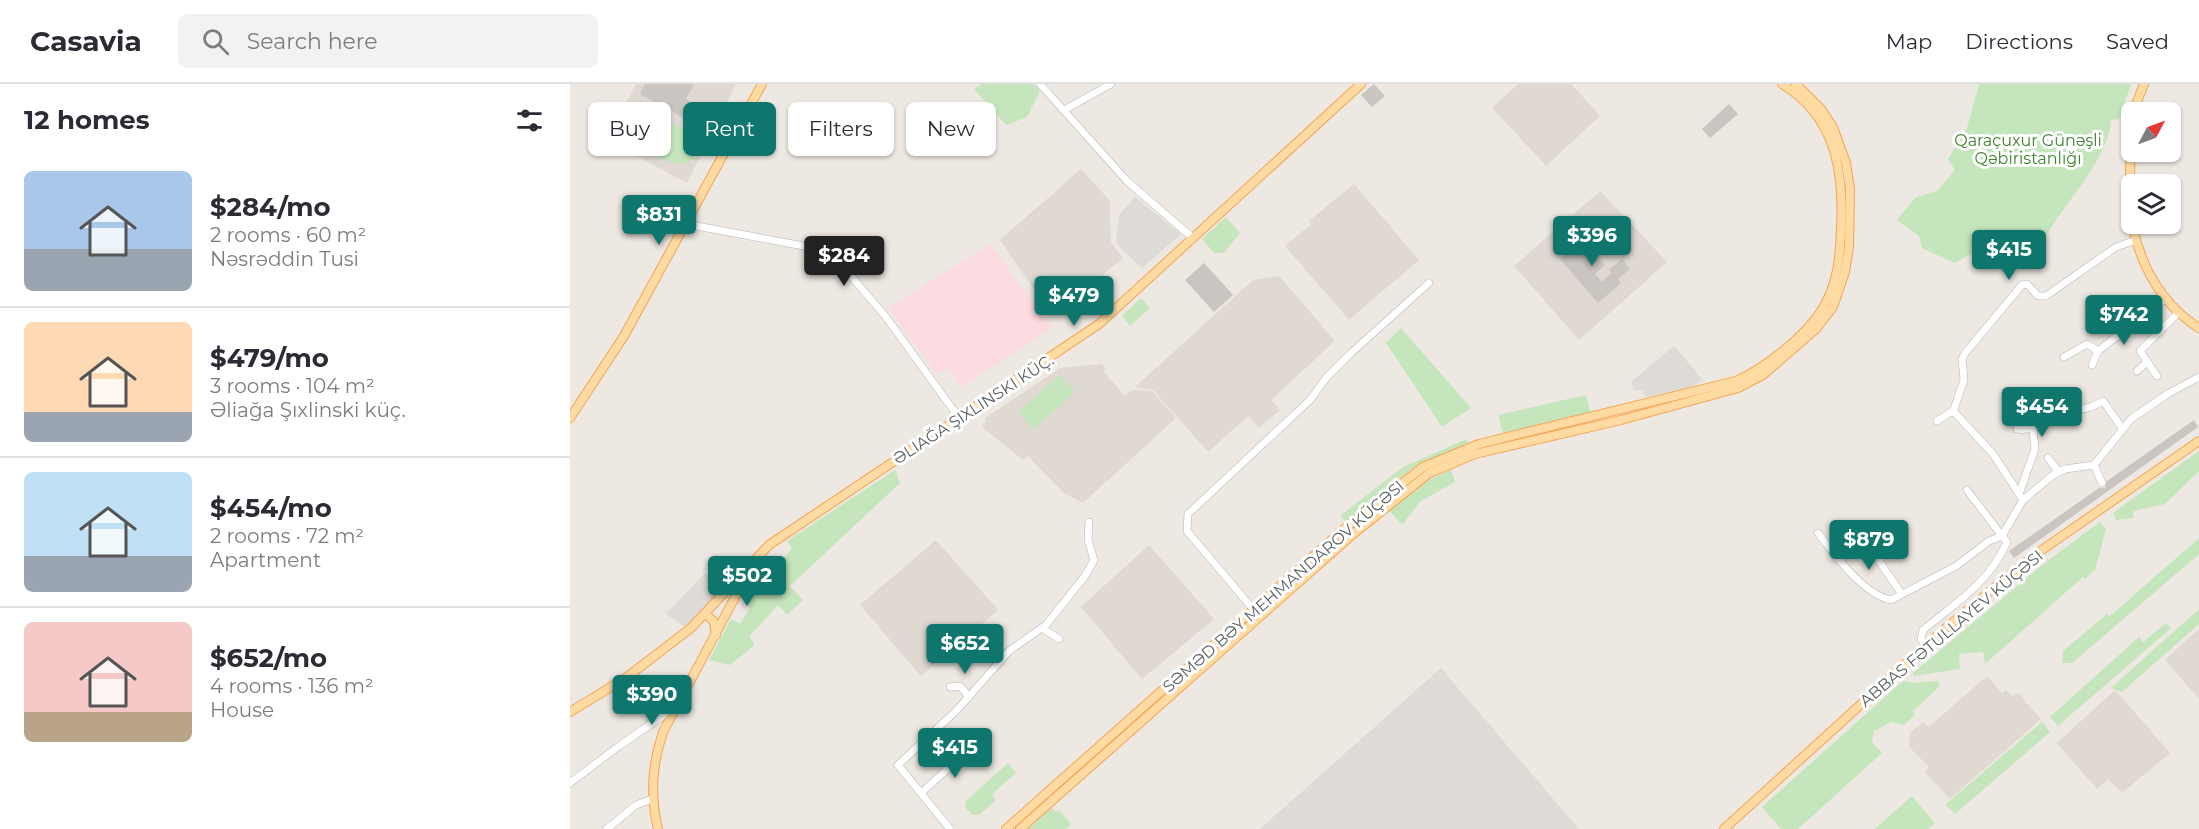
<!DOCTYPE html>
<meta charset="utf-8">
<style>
:root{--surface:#fff;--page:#f2f2f3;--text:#2b2b33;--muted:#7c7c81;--line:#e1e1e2;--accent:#0f766e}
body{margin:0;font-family:Montserrat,sans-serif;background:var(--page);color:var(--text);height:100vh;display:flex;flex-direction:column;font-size:22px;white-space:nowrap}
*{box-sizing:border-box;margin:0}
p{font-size:20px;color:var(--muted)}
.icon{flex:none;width:33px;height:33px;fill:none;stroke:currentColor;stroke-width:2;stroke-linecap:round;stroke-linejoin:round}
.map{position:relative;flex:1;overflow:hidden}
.details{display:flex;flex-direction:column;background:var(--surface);width:570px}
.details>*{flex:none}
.hud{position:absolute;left:18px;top:18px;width:570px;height:54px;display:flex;gap:12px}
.needle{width:39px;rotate:49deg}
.controls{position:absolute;left:1551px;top:18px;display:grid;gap:12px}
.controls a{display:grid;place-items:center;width:60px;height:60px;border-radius:9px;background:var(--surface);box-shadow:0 2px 4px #0004;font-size:30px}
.price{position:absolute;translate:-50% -51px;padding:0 14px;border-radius:6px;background:var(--accent);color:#fff;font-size:20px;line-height:39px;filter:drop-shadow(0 2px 3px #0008)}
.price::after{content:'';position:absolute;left:50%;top:36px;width:18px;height:14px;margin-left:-9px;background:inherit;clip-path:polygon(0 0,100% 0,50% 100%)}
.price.on{background:#222;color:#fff}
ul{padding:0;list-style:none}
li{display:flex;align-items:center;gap:18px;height:150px;padding:0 24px}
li+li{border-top:2px solid var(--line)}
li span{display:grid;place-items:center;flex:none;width:168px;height:120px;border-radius:9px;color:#555}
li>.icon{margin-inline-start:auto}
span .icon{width:72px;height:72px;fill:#fffc;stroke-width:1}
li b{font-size:26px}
h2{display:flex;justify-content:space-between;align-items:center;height:72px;padding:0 24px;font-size:26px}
.tag{padding:0 21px;border-radius:9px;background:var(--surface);box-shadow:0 2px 4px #0004;font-size:21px;line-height:54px}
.tag.on{background:var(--accent);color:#fff}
header{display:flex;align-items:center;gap:36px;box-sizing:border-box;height:84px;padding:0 30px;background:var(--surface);border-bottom:2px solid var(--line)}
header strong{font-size:28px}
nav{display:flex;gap:33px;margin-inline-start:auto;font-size:21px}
.search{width:420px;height:54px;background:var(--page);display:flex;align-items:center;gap:15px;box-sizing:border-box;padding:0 21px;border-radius:9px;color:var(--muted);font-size:22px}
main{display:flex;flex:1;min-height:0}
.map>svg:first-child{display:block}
.industrial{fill:#dedad5}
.education{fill:#dfd9d2}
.medical{fill:#fcdbe0}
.green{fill:#c5e6bc}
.building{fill:#cac5c0}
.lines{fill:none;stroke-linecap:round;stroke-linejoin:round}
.minor-casing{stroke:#b2b6b9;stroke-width:8}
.major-casing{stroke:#f7a250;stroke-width:10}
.minor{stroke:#fff;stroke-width:7}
.major{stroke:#ffdba4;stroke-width:8}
.labels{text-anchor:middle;stroke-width:6;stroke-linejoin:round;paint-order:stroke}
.park-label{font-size:16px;fill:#408330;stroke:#fff}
.street-label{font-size:16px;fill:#596063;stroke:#fff}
</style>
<header>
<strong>Casavia</strong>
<div class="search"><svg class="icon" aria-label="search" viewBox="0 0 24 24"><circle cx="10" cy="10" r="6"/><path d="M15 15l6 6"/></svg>Search here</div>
<nav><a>Map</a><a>Directions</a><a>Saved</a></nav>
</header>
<main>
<section class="details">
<h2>12 homes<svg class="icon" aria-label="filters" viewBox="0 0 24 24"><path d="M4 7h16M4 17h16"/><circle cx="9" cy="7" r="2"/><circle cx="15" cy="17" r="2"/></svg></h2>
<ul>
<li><span style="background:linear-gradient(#a9c7e8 65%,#9aa5b1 0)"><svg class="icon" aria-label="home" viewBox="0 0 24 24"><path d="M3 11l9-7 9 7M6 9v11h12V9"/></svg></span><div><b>$284/mo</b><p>2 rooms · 60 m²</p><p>Nəsrəddin Tusi</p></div></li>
<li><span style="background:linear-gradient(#ffd9b3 75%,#9aa5b1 0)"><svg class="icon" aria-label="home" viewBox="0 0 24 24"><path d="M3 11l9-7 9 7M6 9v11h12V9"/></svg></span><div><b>$479/mo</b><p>3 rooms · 104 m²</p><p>Əliağa Şıxlinski küç.</p></div></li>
<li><span style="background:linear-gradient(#bfe0f5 70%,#9aa5b1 0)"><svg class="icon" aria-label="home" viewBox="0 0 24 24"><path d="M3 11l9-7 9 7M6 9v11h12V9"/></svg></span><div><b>$454/mo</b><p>2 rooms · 72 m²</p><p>Apartment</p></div></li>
<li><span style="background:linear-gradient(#f6c9c9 75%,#b9a48a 0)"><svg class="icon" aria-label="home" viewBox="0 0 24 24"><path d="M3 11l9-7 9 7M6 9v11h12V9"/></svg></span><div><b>$652/mo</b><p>4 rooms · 136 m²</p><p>House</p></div></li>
</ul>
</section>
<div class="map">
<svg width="1629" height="745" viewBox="0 0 1629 745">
<rect width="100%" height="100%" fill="#ede8e1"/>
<!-- industrial -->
<g class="industrial">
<path d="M 565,113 L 611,150 L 572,184 L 546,159 L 549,131 Z"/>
<path d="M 1104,262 L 1132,295 L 1121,304 L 1075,313 L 1073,305 L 1064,307 L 1061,298 Z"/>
<path d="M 135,489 L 156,501 L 115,543 L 96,530 Z"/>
<path d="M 871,584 L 1009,745 L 690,745 Z"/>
</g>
<!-- education -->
<g class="education">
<path d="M 66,0 L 166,0 L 117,99 L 51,64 L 44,40 Z"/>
<path d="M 948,0 L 1001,0 L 1030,32 L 976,82 L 922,24 Z"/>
<path d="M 511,85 L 540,117 L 541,158 L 553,174 L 483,233 L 430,156 Z"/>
<path d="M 784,100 L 849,176 L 779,236 L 715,162 L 741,140 L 739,137 Z"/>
<path d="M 1030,107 L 1097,178 L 1009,256 L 944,182 Z"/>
<path d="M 709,192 L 765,257 L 701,316 L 710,326 L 689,344 L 678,332 L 638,368 L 583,306 L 565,303 L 683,196 Z"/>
<path d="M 531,280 L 536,284 L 533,287 L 555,312 L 562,306 L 582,307 L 606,334 L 513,419 L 494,409 L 458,372 L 453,376 L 411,342 L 416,337 L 415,334 L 490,284 Z"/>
<path d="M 366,456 L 428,526 L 351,592 L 290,521 Z"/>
<path d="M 579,461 L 644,535 L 572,595 L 511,523 Z"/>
<path d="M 1629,545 L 1629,615 L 1595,576 Z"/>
<path d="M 1417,592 L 1432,609 L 1436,606 L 1443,613 L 1448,609 L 1471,635 L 1380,715 L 1355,688 L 1359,683 L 1339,663 L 1340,649 L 1353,638 L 1359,643 Z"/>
<path d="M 1545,606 L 1600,669 L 1552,709 L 1538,695 L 1527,705 L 1487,659 Z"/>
</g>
<!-- medical -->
<path class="medical" d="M 420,160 L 482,244 L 391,303 L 378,284 L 367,291 L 318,224 Z"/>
<!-- green -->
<g class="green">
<path d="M 412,0 L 464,0 L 470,7 L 457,33 L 436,41 L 404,5 Z"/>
<path d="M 1409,0 L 1561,0 L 1549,35 L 1541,36 C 1539,78 1487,125 1470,164 L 1442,151 L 1422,157 L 1385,179 L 1352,164 L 1349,152 L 1327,136 L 1345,114 L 1367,107 L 1385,86 L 1378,75 L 1397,44 Z"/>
<path d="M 66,26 C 84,25 112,44 124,57 L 124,73 L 118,79 C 99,85 28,49 66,26 Z"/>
<path d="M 656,133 L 670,149 L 654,169 L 644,169 L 632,155 Z"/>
<path d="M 571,214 L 580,224 L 560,242 L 552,232 Z"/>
<path d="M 831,244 L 901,324 L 872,343 L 816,259 Z"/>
<path d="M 490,291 L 505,308 L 464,345 L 448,328 Z"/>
<path d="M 1016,311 L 1021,329 L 933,349 L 928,331 Z"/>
<path d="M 897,355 L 898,359 L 844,383 L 776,438 L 770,432 L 833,383 Z"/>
<path d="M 1629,367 L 1629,387 L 1595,420 L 1563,427 L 1564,434 L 1546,436 L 1543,429 Z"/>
<path d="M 325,386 L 330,399 L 220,502 L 233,516 L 217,531 L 208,521 L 179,553 L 185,561 L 160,581 L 139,576 L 161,535 L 170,540 L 180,524 L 176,521 L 188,502 L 181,498 L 187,489 L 194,493 L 222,465 L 217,457 Z"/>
<path d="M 881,386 L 885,398 L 851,417 L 832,441 L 819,426 L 855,398 Z"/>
<path d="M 1530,438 L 1536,445 L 1525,486 L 1515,495 L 1513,493 L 1415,580 L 1413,568 L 1389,570 L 1390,585 L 1344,592 L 1343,589 L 1476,478 Z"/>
<path d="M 1629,454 L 1629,470 L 1502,579 L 1492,579 L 1493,567 L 1537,530 L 1540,532 Z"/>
<path d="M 1629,525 L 1629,540 L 1552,608 L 1541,604 Z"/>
<path d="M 1596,539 L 1601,544 L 1488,642 L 1480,633 L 1569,553 L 1573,558 Z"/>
<path d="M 1334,596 L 1341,599 L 1367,597 L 1370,602 L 1343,627 L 1345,631 L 1334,641 L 1322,638 L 1304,647 L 1302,658 L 1312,669 L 1228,745 L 1211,745 L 1192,723 Z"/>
<path d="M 1472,638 L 1480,648 L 1385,730 L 1375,721 Z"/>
<path d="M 438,679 L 446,689 L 422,710 L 426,716 L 409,731 L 402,731 L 395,723 L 396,717 Z"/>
<path d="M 1342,712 L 1365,739 L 1358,745 L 1305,745 Z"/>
<path d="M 481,724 L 486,728 L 489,726 L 501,740 L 496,745 L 458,745 Z"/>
</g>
<!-- building -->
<g class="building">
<path d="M 75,0 L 124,0 L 116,15 L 140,28 L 132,44 L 70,10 Z"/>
<path d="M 804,0 L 815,12 L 802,23 L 791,11 Z"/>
<path d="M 1159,20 L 1168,30 L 1140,54 L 1132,45 Z"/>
<path d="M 1022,140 L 1030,150 L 1018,161 L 1035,181 L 1025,190 L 1032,198 L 1042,189 L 1039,186 L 1052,175 L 1060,185 L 1048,195 L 1051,199 L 1028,219 L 990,175 L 1012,155 L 1009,151 Z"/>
<path d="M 634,179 L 663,211 L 644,228 L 615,196 Z"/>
<path d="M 1624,336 L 1628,343 L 1444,474 L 1439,467 L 1529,404 L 1535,404 L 1537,397 Z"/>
</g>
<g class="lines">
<!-- minor casing -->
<g class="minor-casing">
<g id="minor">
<path d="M 470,0 L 557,97 L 623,154"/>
<path d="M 494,26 L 541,0"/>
<path d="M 116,140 L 255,166 L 262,170 L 316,233 L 389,334"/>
<path d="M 1494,273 L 1517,260 L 1528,267 L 1596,214"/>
<path d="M 1522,281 L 1528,267"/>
<path d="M 1567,287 L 1576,279"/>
<path d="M 1587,292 L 1570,267 L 1609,228"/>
<path d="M 1383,328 L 1394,296 L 1392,275 L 1396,268 L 1452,201 L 1457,200 L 1468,212 L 1476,212 L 1546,163 L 1566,156"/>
<path d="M 1499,328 L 1521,323 L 1533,317 L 1552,344"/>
<path d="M 1367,337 L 1381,328 L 1385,329 L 1423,370 L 1453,416"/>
<path d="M 1447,345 C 1465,348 1475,336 1491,331"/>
<path d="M 1478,374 L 1489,388"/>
<path d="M 1524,381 L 1532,399"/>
<path d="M 1449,410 L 1465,365 L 1463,345"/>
<path d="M 1248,449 C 1264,470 1294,511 1321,516 L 1386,482 L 1419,457 L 1432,452 L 1397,406"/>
<path d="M 1319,462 L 1309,477 L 1331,509"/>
<path d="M 683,525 L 617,447 L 618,430 L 740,316 L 756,294 L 781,269 L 859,199"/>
<path d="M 472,544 L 489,555"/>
<path d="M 1356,561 L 1351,555 L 1353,546 C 1387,518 1419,499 1437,458 L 1432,452 L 1453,416 L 1483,391 L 1495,385 L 1524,381 L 1561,335 L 1599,309 L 1629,293"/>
<path d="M 380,603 L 390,602 L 399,613"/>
<path d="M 0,699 L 49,662 L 94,631 L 105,627"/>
<path d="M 351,709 L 402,663"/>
<path d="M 37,745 L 66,721 L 82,715"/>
<path d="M 380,745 L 328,681 L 388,625 L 439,567 L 476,541 L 515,492 L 524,476 L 518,456 L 519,438"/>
</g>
</g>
<!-- major casing -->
<g class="major-casing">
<g id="major">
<path d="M 1563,28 L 1574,0"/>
<path d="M 1562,39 L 1559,114 L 1562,137"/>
<path d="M 1562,140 C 1571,182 1591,220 1629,244"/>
<path d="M 0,334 L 54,252 L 192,0"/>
<path d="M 136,530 L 144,538 L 146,551"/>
<path d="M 0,628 L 57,593 L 121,544 L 199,461 L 529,240 L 791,0"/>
<path d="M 88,745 C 80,711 82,681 93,648 L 179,487"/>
<path d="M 436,745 L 775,444 L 853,383 L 909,360 L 1166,297 C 1195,284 1236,252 1253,224 C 1268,198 1270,173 1271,144 C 1274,86 1265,32 1212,0"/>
<path d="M 450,745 L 782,451 L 858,390 L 905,370 L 1051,336 L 1168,304 L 1193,291 L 1246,245 L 1263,223 L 1275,188 L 1279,163 L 1280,105 L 1276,79 L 1263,43 L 1251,25 L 1226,0"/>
<path d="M 1154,745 L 1356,561 L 1413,513 L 1469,468 L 1629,357"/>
</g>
</g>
<!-- minor -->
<use href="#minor" class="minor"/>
<!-- major -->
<use href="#major" class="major"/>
</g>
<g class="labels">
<!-- park labels -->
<g class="park-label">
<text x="1458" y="62">Qaraçuxur Günəşli<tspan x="1458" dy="18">Qəbiristanlığı</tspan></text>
</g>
<!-- street labels -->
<g class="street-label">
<text transform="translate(403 325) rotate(-33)" y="6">ƏLIAĞA ŞIXLINSKI KÜÇ.</text>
<text transform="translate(713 502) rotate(-41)" y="6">SƏMƏD BƏY MEHMANDAROV KÜÇƏSI</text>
<text transform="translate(1381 544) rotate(-40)" y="6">ABBAS FƏTULLAYEV KÜÇƏSI</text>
</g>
</g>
</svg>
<div class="controls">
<a><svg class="needle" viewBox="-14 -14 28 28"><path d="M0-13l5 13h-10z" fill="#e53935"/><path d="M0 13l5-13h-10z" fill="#7c7c81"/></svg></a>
<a><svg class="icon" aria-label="layers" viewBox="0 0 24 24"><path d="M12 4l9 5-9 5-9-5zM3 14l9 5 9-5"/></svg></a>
</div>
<b class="price" style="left:89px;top:162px">$831</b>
<b class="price" style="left:1022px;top:183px">$396</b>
<b class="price" style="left:1439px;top:197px">$415</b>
<b class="price on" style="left:274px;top:203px">$284</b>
<b class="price" style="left:504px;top:243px">$479</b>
<b class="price" style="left:1554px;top:262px">$742</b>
<b class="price" style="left:1472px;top:354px">$454</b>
<b class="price" style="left:1299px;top:487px">$879</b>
<b class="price" style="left:177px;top:523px">$502</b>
<b class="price" style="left:395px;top:591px">$652</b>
<b class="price" style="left:82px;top:642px">$390</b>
<b class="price" style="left:385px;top:695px">$415</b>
<div class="hud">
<a class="tag">Buy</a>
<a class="tag on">Rent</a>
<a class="tag">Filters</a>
<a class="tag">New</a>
</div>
</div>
</main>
